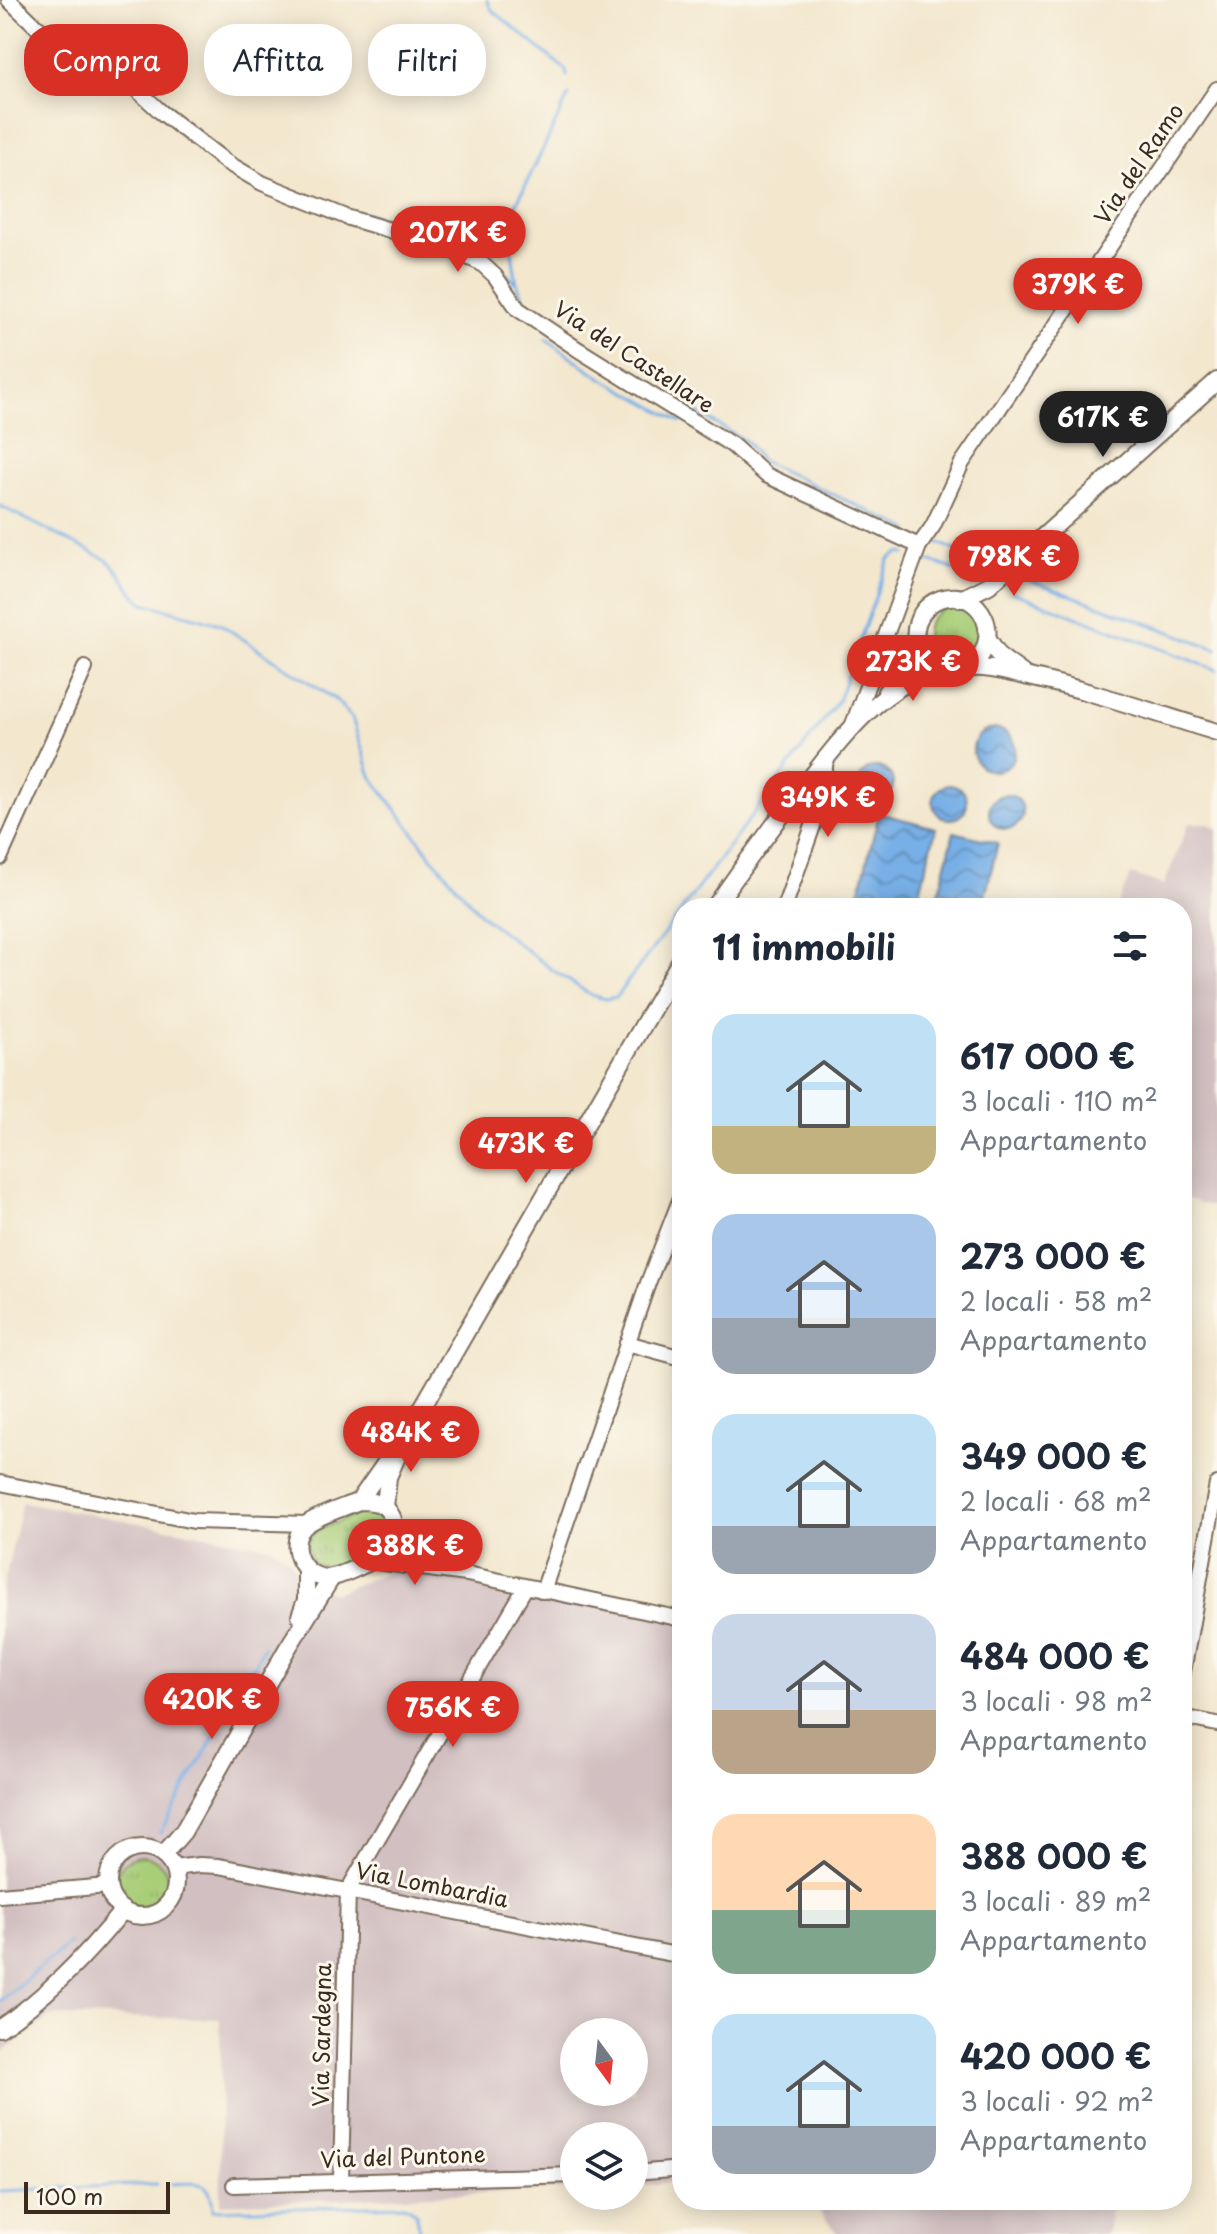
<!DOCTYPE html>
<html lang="it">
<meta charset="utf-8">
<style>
:root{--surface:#fff;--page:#f6f6f7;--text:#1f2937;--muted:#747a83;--accent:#d93025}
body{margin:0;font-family:"Playpen Sans",sans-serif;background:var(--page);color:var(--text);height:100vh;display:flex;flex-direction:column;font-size:30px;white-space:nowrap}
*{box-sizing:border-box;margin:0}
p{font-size:26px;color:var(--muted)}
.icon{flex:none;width:44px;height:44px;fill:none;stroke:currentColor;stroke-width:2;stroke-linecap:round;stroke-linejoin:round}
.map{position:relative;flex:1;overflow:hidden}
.details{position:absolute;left:672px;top:898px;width:520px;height:1312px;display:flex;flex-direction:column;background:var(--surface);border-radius:32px;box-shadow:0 4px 20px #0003}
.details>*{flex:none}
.hud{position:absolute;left:24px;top:24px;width:528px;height:72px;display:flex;gap:16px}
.needle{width:52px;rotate:165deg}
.buttons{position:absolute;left:560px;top:2018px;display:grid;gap:16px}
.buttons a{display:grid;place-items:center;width:88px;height:88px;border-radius:50%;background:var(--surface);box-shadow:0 4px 20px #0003;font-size:40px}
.scale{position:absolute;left:24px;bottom:20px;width:146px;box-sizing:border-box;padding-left:8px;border:4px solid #3b2a1e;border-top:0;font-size:22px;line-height:28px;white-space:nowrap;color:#3b2a1e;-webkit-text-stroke:6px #fbf7ec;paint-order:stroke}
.price{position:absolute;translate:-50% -68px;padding:0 18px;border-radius:28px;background:var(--accent);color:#fff;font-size:26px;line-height:52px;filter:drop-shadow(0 2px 4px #0008)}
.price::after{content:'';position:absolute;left:50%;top:48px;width:24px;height:18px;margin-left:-12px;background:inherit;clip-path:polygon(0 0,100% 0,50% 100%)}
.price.selected{background:#222;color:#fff}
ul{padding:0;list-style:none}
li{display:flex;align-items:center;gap:24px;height:200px;padding:0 40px}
li span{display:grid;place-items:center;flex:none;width:224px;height:160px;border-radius:24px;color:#555}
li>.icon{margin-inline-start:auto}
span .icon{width:96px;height:96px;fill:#fffc;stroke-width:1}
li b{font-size:34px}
h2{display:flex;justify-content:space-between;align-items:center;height:96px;padding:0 40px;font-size:34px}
.pill{padding:0 28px;border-radius:32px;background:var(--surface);box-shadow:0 4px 20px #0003;font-size:28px;line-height:72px}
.pill.selected{background:var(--accent);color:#fff}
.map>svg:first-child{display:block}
.industrial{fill:#d2bfc1;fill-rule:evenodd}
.grass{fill:url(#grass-tufts);stroke:#727c4b;stroke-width:2}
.water{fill:url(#water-waves);stroke:#596c82;stroke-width:2}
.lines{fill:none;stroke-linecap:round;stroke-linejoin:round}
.stream{stroke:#77afe6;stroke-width:3}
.minor-casing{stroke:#7b6c5c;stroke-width:18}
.major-casing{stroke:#7b6c5c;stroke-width:20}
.minor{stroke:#fff;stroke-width:14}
.major{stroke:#fff;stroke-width:16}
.labels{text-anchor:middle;stroke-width:6;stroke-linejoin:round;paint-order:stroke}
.street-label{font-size:22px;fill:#3b2a1e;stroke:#fbf7ec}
</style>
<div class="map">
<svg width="1217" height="2234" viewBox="0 0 1217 2234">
<defs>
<pattern id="grass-tufts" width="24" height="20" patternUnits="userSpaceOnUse" patternTransform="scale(2)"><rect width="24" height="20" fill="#a8ce78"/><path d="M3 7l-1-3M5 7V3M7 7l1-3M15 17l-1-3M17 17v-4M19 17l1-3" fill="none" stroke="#92b167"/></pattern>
<pattern id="water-waves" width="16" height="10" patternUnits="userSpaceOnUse" patternTransform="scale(2)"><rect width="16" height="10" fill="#77afe6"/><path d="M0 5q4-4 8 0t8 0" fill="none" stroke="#638fba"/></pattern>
</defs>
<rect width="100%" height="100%" fill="#fbf7ec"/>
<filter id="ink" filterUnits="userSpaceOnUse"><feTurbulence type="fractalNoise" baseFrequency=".0125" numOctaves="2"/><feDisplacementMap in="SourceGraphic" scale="16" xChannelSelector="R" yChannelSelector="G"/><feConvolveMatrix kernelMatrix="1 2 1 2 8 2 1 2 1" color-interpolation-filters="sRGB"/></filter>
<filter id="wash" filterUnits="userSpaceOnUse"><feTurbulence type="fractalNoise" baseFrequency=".006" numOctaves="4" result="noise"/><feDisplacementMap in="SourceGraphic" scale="32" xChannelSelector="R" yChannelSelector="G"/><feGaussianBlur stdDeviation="1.8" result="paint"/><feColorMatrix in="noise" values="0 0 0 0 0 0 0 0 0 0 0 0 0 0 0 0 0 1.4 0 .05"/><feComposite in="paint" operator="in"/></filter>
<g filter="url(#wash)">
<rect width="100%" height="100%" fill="#f3e7ce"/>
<!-- industrial -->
<g class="industrial">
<path d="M 1189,823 L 1207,823 L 1217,829 L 1217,1208 L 1182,1197 L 1182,908 L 1116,908 L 1131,874 L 1164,885 Z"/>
<path d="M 22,1502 L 272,1547 L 290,1560 L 301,1582 L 335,1593 L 400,1567 L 682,1622 L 682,2181 L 634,2186 L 634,2136 L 574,2136 L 574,2189 L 221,2204 L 220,2019 L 51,2016 L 0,2054 L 0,1602 ZM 574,2032 L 634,2032 L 634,2092 L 574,2092 Z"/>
<path d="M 814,2200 L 1114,2200 L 1106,2234 L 838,2234 L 815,2207 Z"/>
</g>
<!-- grass -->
<g class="grass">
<circle cx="952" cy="634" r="26"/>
<path d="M 361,1512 L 372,1512 L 383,1522 L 384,1538 L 379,1544 C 362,1553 332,1574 313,1563 L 307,1545 L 314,1532 Z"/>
<circle cx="142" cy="1882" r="26"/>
</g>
<!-- water -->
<g class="water">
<circle cx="994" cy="750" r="21"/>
<circle cx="876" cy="784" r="17"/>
<circle cx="950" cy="802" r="17"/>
<circle cx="1006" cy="812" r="17"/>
<path d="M 879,813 L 936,828 L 916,908 L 900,908 L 858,897 Z"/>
<path d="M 954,832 L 998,843 L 982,908 L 935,908 Z"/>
</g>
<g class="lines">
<!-- stream -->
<g class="stream">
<path d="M 487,0 L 491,9 L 566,70 L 567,76"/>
<path d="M 365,213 L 453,237 L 478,251"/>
<path d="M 491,258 L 517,284 L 529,307 L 669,396 L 747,442 L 760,460 L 909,530"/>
<path d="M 517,284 L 508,228 L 515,207 L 569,95"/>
<path d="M 546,339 L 600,377 L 681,422"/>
<path d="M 0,506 L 107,560 C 123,572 128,593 144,603 L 220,624 L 336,700 L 352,718 L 371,776 L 431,856 L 481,915 L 551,969 L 591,995 L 606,999 L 616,997 L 682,910"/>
<path d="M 937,542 L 986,564"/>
<path d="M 923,559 L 971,575"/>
<path d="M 1024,578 L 1217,649"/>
<path d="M 1012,592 L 1217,670"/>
<path d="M 683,908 L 838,701 L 889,559 L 899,553 L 905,554"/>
<path d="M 239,1695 L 264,1646"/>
<path d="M 160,1833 L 230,1708"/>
<path d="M 0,2001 L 69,1943"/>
<path d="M 172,2184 C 199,2183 211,2178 213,2210 L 404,2205 C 419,2210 418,2220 419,2234"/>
<path d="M 0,2191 L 157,2184"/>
</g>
</g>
</g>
<g filter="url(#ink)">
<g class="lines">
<!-- minor casing -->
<g class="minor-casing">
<g id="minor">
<path d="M 9,0 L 38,28 L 107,62 L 161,112 L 226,162 L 262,183 L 349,218 L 437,244 L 481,263 L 495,276 L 518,309 L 579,350 L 732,445 L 766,475 L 919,546"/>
<path d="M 852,727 L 919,546 L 933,526 L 962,463 L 1217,89"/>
<path d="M 0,858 L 85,668"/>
<path d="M 784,908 L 821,803 L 826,759"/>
<path d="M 627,1343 L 682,1358"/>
<path d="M 0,1483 L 194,1521 L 307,1524"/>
<path d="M 395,1530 L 410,1548 L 447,1567"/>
<path d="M 368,1561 L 467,1574 L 682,1619"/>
<path d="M 543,1591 L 648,1283 L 682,1195"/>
<path d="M 1182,1677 L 1217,1484"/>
<path d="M 1182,1717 L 1217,1724"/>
<path d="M 173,1868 L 199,1865 L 219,1866 L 682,1956"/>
<path d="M 0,1895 L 108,1886"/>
<path d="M 634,2173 L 682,2169"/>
<path d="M 341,2180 L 348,1890 L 525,1588"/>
<path d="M 234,2185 L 574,2175"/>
</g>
</g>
<!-- major casing -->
<g class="major-casing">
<g id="major">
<path d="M 961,599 L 989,585 L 1217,381"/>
<path d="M 988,639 L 1000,657 L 1022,673"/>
<path d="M 969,668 C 1007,639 981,585 940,599 C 909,610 906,658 939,669 C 950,673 958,669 969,668 C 988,666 1010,673 1029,677 C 1092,691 1155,713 1217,732"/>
<path d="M 886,692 L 908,662 L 915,642"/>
<path d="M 714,908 C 741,869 769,831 798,794 C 836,746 877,686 939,670"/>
<path d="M 359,1501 C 365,1501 371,1501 377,1503 C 395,1509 401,1535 388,1549 C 381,1558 345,1574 333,1577 C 304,1584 283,1543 307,1524 C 321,1514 343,1508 359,1501 Z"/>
<path d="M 359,1501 L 389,1458"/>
<path d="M 385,1507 L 388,1477 L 407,1434 L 682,958"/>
<path d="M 300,1616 L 306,1600 L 306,1571"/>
<circle cx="142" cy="1882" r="34"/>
<path d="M 163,1855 L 183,1832 L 287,1649 L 332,1577"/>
<path d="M 0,2028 C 48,1996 87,1955 123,1910"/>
</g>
</g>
<!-- minor -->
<use href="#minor" class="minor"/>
<!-- major -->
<use href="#major" class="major"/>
</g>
</g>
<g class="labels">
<!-- street labels -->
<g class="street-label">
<text transform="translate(1139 164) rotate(-56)" y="8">Via del Ramo</text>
<text transform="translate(634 357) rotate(33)" y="8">Via del Castellare</text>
<text transform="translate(432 1885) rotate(11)" y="8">Via Lombardia</text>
<text transform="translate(322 2035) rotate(-89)" y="8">Via Sardegna</text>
<text transform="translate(403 2157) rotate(-2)" y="8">Via del Puntone</text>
</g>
</g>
</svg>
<div class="buttons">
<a><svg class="needle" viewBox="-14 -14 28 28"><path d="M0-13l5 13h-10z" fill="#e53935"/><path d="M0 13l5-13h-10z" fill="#747a83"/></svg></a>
<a><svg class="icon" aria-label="layers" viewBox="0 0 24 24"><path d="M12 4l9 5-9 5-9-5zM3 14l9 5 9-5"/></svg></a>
</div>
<div class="scale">100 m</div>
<b class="price" style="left:458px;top:274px">207K €</b>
<b class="price" style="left:1078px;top:326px">379K €</b>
<b class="price selected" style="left:1103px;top:459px">617K €</b>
<b class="price" style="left:1014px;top:598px">798K €</b>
<b class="price" style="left:913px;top:703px">273K €</b>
<b class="price" style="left:828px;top:839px">349K €</b>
<b class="price" style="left:526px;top:1185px">473K €</b>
<b class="price" style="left:411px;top:1474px">484K €</b>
<b class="price" style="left:415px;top:1587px">388K €</b>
<b class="price" style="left:212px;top:1741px">420K €</b>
<b class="price" style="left:453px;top:1749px">756K €</b>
<div class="hud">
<a class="pill selected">Compra</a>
<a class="pill">Affitta</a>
<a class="pill">Filtri</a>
</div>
<section class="details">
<h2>11 immobili<svg class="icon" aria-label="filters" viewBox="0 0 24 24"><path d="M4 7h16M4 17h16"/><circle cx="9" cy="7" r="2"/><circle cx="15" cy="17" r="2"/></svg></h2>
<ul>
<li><span style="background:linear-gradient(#bfe0f5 70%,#c2b280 0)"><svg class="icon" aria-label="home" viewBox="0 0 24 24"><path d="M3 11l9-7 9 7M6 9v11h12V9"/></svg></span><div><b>617 000 €</b><p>3 locali · 110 m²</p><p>Appartamento</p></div></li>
<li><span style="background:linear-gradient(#a9c7e8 65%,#9aa5b1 0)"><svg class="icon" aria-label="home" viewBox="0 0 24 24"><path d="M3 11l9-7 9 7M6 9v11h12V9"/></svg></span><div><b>273 000 €</b><p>2 locali · 58 m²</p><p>Appartamento</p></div></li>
<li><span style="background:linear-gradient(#bfe0f5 70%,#9aa5b1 0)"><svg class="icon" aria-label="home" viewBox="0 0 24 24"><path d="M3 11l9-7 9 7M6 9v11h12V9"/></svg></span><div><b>349 000 €</b><p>2 locali · 68 m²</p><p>Appartamento</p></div></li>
<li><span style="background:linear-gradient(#c9d6e8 60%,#b9a48a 0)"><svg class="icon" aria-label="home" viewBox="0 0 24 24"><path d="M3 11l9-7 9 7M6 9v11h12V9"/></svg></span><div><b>484 000 €</b><p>3 locali · 98 m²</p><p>Appartamento</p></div></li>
<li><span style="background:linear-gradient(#ffd9b3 60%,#7fa58c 0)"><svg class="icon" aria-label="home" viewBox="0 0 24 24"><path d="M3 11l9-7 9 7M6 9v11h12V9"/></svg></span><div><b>388 000 €</b><p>3 locali · 89 m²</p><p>Appartamento</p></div></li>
<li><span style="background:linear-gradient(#bfe0f5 70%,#9aa5b1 0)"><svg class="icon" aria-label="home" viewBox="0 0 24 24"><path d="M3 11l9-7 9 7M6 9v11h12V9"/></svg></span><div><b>420 000 €</b><p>3 locali · 92 m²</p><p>Appartamento</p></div></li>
</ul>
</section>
</div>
